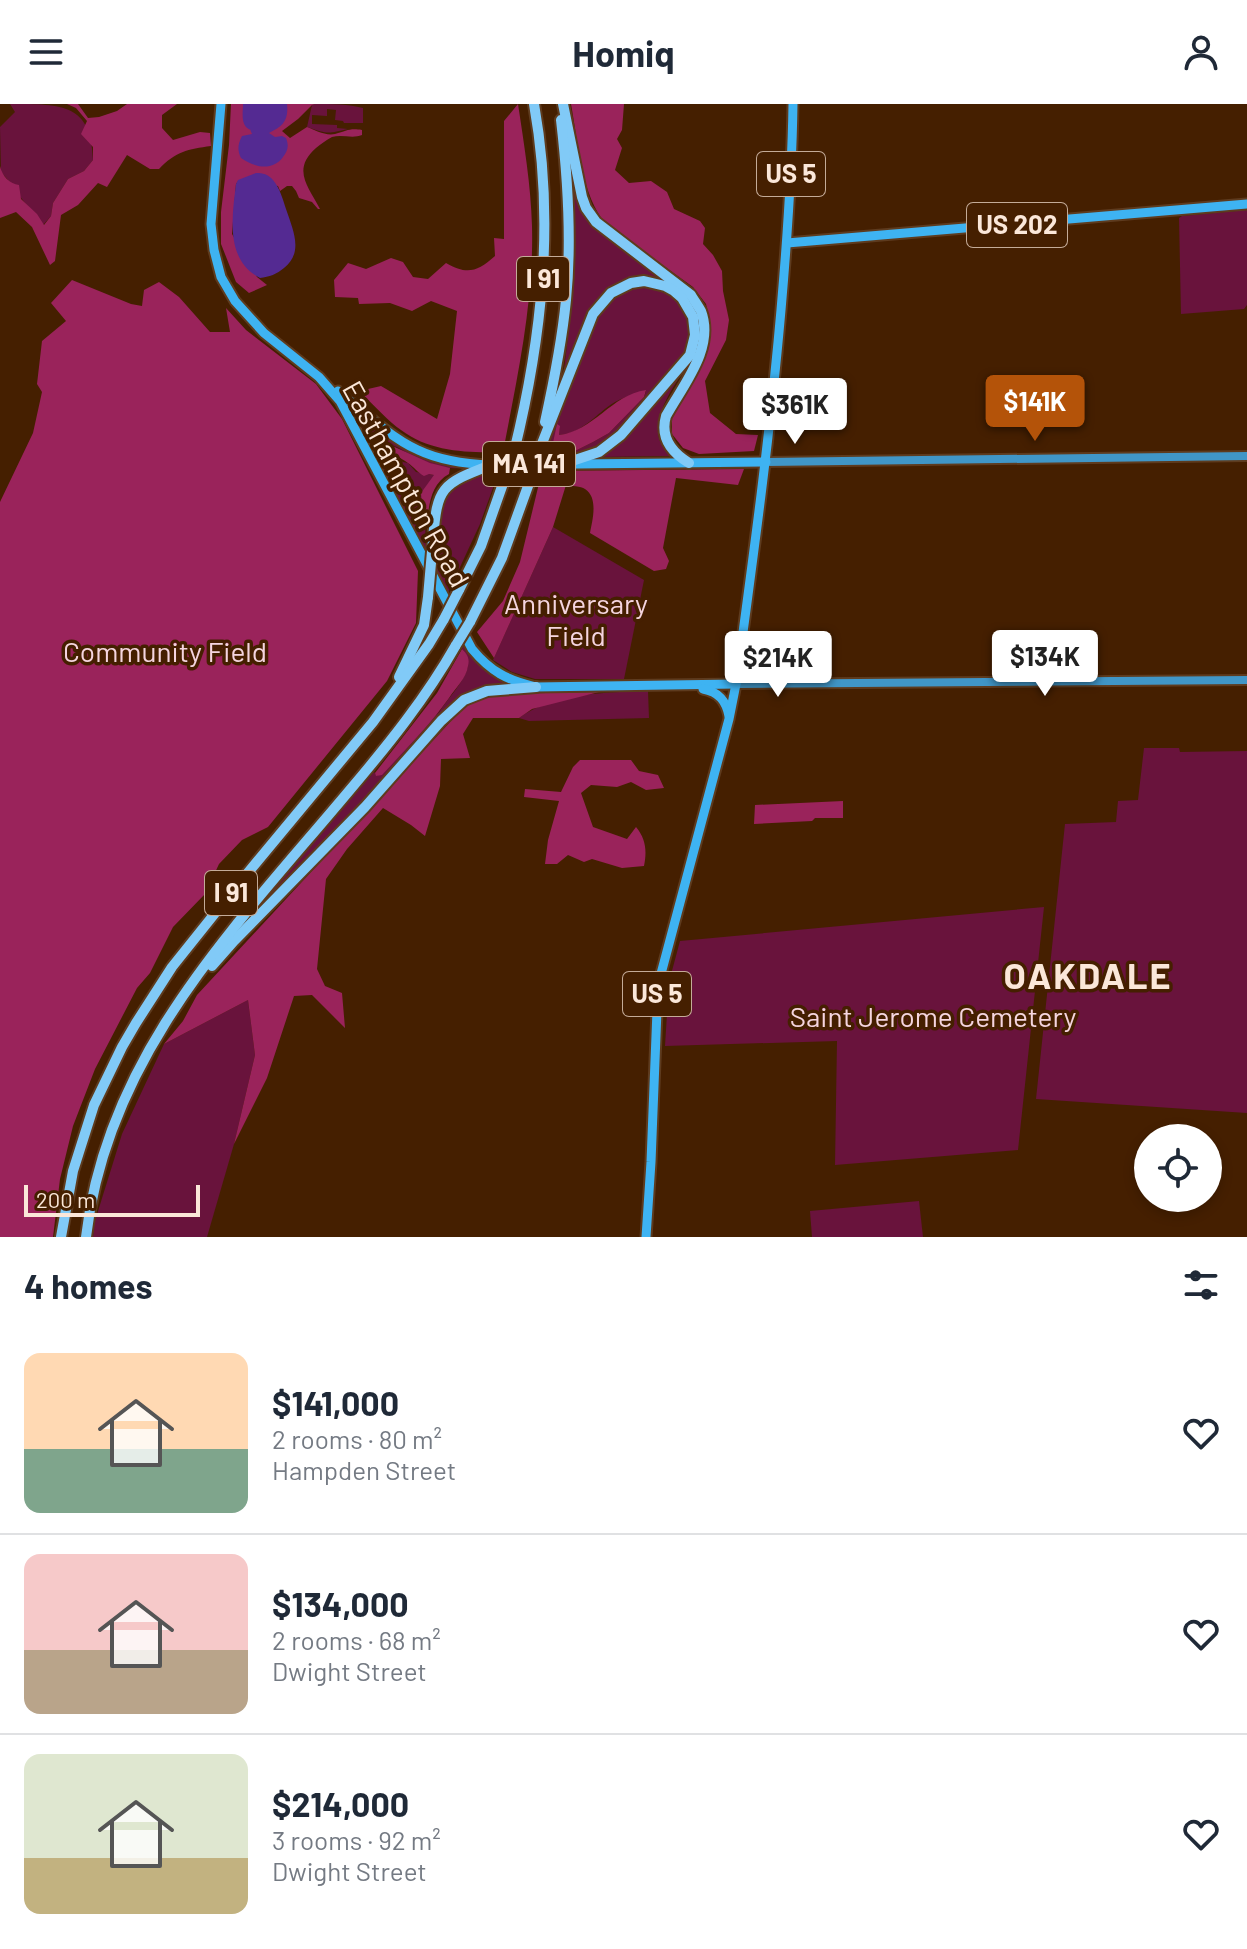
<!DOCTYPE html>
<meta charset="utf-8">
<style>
:root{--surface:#fff;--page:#f6f6f7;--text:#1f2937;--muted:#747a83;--line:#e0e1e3;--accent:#b45309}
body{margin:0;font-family:Barlow,sans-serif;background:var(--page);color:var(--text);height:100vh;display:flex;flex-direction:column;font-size:30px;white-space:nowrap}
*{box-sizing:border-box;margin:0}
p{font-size:26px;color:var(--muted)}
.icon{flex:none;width:44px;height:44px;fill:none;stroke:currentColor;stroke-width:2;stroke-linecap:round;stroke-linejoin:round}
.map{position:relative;height:1133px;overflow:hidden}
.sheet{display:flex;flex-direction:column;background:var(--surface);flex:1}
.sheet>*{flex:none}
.tools{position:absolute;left:1134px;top:1020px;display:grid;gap:16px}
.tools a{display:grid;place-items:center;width:88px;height:88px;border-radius:50%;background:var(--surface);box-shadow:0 4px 12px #0003;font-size:40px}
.scale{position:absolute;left:24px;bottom:20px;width:176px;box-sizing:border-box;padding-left:8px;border:4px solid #fbe7d9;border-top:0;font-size:22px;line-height:28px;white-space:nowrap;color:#fbe7d9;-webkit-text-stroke:6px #451f00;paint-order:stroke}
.price{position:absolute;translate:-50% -68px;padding:0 18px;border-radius:8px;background:#fff;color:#222;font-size:26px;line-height:52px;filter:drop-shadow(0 2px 4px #0008)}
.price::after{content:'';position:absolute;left:50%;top:48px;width:24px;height:18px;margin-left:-12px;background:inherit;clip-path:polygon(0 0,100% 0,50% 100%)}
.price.on{background:var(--accent);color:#fff}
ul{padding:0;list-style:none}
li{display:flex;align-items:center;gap:24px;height:200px;padding:0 24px}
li+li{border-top:2px solid var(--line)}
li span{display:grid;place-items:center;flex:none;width:224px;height:160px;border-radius:16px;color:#555}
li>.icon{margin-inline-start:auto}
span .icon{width:96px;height:96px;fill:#fffc;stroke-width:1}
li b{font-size:34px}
h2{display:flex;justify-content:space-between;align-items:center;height:96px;padding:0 24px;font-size:34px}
header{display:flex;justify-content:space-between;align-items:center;height:104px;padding:0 24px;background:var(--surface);font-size:36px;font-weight:700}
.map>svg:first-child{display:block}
.green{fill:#69133c;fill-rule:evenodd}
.forest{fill:#9a235b}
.water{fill:#542a92}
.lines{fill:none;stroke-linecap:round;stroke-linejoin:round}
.secondary-casing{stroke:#5e3b1e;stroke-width:12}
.primary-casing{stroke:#5e3b1e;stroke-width:13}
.motorway-casing{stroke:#5e3b1e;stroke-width:14}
.secondary{stroke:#4096c7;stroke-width:8}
.primary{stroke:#3eb3f2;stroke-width:9}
.motorway{stroke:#81caf7;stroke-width:10}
.motorway-bridge-casing{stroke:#5e3b1e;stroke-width:14;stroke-linecap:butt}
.motorway-bridge{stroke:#81caf7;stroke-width:10}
.labels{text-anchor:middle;stroke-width:7;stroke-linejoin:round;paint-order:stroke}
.shield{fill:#451f00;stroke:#c4ab98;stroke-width:2}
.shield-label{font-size:26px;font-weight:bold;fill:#fbe7d9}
.street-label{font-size:28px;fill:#fbe7d9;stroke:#451f00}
.park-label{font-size:28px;fill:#f5d5df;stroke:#451f00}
.district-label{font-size:36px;font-weight:bold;letter-spacing:2px;fill:#fbe7d9;stroke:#451f00}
</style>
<header><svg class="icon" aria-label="menu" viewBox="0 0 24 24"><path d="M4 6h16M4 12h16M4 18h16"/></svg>Homiq<svg class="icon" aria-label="person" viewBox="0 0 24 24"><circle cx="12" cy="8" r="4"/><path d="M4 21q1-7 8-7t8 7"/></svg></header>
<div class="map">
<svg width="1247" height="1133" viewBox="0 0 1247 1133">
<rect width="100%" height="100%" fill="#451f00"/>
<!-- green -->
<g class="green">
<path d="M 10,0 C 64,0 91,0 93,56 L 84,67 L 68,75 L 53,99 L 51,112 L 43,121 C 37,110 29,105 22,95 C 14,86 10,77 1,68 L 0,23 L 15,8 Z"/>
<path d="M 315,0 C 332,0 348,0 363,4 L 363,19 L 344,19 L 343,17 L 335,16 L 336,6 L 327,5 L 327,12 L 312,11 L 312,20 L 337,21 L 337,24 L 348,25 C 327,30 328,30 307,23 L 312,1 Z"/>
<path d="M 575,77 L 582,103 L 661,174 L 660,175 C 597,166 585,218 566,265 L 564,265 C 573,200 575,143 573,78 Z"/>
<path d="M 1247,106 L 1247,201 L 1244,205 L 1181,210 L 1179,114 L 1182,112 Z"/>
<path d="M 643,180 L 671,188 L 688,210 L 691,229 L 689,245 L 616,331 L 595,346 L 579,352 L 544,355 C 555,319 586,211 614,191 C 621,185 634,183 643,180 ZM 646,287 L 644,293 L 609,329 L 593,338 L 573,348 L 551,347 L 560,322 L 559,331 C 584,329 595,310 615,298 C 624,293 636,290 646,287 Z"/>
<path d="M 684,266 C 669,290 641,329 672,352 L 595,353 Z"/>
<path d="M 354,303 L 396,337 L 466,363 C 448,367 429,360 413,352 C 404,348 398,342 388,340 L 391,347 L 403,358 L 408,359 L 416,368 L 435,371 C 426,384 416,391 426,408 L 425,414 L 426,448 L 354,307 Z"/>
<path d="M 499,367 L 480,420 L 448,489 L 435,463 L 443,399 L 449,389 L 472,374 Z"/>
<path d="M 553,423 L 644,476 L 624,575 L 535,575 L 512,568 L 493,556 Z"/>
<path d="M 465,539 L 520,581 L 476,586 L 368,693 L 264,800 L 262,799 L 374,668 L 377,672 L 440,607 C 450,590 481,563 462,545 Z"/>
<path d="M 648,587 L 649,614 L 529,617 L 519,614 C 553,589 607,588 648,587 Z"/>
<path d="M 1144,644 L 1179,644 L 1180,648 L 1247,647 L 1247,1009 L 1036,995 L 1065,720 L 1116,718 L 1118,697 L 1138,696 Z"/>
<path d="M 1044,803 L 1018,1046 L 835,1061 L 837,937 L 665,942 L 669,878 L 680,837 Z"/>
<path d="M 248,896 L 255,951 L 234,1040 L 207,1133 L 93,1133 L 94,1120 L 122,1030 L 164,940 Z"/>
<path d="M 919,1097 L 923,1133 L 812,1133 L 810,1107 Z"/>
</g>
<!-- forest -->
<g class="forest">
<path d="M 67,0 L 78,0 L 88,14 L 99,13 L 117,7 L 127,0 L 177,0 L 162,11 L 162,24 L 173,36 L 200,28 L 210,29 L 211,42 C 188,45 175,48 159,65 L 150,65 L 127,51 L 107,83 L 98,79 L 78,101 L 61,111 L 55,157 L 50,161 L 32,123 L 16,108 L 0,114 L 0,62 C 2,72 10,80 19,81 L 21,95 L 37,110 L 44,121 L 51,112 L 53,99 L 68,75 L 84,67 L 93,56 L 93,43 L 81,30 L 87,17 L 76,4 Z"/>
<path d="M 231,0 L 315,0 L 312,1 L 298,15 L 282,27 L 290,34 L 307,23 C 315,26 325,32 335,30 C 347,27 349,24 362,26 L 362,31 C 352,35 342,30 332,33 C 326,36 321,40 316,44 C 291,66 309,83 320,105 L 318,105 L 312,98 L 299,94 L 296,87 L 292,82 L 287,82 L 280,87 L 278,82 L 239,76 L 236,80 L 232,130 L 257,173 L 267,181 L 249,189 L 236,178 L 221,140 L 221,108 L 229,41 Z"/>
<path d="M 518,0 C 524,40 531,82 532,122 C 534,199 517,274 503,348 C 468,349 430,348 401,326 C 388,317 376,303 364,292 L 368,285 L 381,282 L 437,315 L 450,270 L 457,207 L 431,197 L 412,207 L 390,199 L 359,200 L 358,194 L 335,193 L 334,176 L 348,159 L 366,165 L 391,154 L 403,158 L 413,173 L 428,175 L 446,159 C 467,171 477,168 495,152 L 494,134 L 504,135 L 504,17 Z"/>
<path d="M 571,0 L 624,0 L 622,26 L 617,35 L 622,44 L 615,66 L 629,79 L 651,77 L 667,88 L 674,105 L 700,117 L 705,124 L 703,140 L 713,151 L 722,167 L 723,187 L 729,216 L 726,236 L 705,277 L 710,309 L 736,330 L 758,331 L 754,347 L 699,350 L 683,344 L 672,330 L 672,312 L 699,267 L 707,247 L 711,222 L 706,200 L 693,183 L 607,121 C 581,93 578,37 571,0 Z"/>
<path d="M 72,176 L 131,200 L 142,202 L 144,186 L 159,178 L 179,193 L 210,228 L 230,228 L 226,204 L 246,226 L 316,280 L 342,315 L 418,467 L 416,519 L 387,577 L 268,723 L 242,736 L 219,760 L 205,790 L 173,823 L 150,869 L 137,884 L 95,965 L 73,1022 L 60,1075 L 53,1133 L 0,1133 L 0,398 L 33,329 L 42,288 L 37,280 L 42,237 L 66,217 L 51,199 Z"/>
<path d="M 646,286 L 644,293 L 609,329 L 593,338 L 573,348 L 551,348 L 557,320 L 560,322 L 559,331 C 594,327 611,291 646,286 Z"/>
<path d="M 388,340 L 430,359 L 450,364 L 449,370 C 434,378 430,394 428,410 L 422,401 L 421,389 L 434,371 L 429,370 L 424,372 C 417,368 414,363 408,359 C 399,353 393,350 388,340 Z"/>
<path d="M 744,365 L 738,381 L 676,374 L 663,444 L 669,457 L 666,465 L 654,467 L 590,429 C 592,417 599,394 585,385 C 581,382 571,382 566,381 L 553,423 L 494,554 L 477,528 L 503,497 L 520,458 L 542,367 Z"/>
<path d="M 462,545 C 467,550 470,554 468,562 C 466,575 456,583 449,594 C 429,622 405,646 382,671 L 376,672 L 375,669 L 437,589 Z"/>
<path d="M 599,588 L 532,605 L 519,614 L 473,614 L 463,630 L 470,654 L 441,655 L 440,682 L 425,732 L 411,721 L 383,704 L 347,745 L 326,775 L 317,865 L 325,882 L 342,889 L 345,924 L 312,891 L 294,892 L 267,974 L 234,1040 L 255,951 L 248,896 L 164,940 L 183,917 L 197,891 L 464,603 L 492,590 Z"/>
<path d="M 580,656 L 631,656 L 639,667 L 658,671 L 664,684 L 646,686 L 631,678 L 617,683 L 591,681 L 581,689 L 593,723 L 627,735 L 636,723 C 646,735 647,747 644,762 L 622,764 L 592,755 L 584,758 L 568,751 L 557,760 L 545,760 L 548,736 L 559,697 L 524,693 L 525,685 L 561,688 L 573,663 Z"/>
<path d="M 843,697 L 843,714 L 815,714 L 812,717 L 754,720 L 755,701 Z"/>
</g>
<!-- water -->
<g class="water">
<path d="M 243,0 L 287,0 C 289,17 282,23 269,29 L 275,33 L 282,32 L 286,34 C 289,42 288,46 283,53 C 272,68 254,63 241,54 C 237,46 238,40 242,32 L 252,30 C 248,21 253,29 246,23 C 241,17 243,7 243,0 Z"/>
<path d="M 256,69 C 263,69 268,70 273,76 C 280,84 283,96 286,105 C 293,126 304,148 284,164 C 277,170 269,173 260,174 C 225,156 232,113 236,80 L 238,76 Z"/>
</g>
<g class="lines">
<!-- secondary casing -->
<g class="secondary-casing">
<g id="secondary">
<path d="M 766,358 L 1247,352"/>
<path d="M 736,580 L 1247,576"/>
</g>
</g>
<!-- primary casing -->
<g class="primary-casing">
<g id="primary">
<path d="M 221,0 L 211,120 L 214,146 L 221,173 L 235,197 L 264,229 L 319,273 L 340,297 L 472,545 C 491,568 507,576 536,583 L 736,580"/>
<path d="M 787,139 L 1247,100"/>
<path d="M 338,287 C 361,306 391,334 418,346 C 441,357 466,360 491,361 L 766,358"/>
<path d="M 703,585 C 719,588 726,597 729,612"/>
<path d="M 646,1133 L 651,1058 L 658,881 L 729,615 L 736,580 C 753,455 770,331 781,206 C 787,137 792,69 793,0"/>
</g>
</g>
<!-- motorway casing -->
<g class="motorway-casing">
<g id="motorway">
<path d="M 563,0 L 582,93 L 586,104 L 596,118 L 691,191 C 694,196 698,202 701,207 C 715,244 683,281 666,312 C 660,333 671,348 689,359"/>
<path d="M 545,318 C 554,277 562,237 566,196 C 572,136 568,76 561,16"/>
<path d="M 539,347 L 593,210 L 611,189 L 631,179 L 644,177 L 665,182 L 674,187 L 682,194 L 693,213 L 695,231 L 690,251 L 621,331 L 599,348 L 566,359"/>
<path d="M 514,348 C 542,234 555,117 534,0"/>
<path d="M 433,436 C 437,383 441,380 491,361"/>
<path d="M 459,486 L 481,442 L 506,371"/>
<path d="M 470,518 L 502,454 L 532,371"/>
<path d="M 399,573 L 424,521 L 428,493"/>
<path d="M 212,862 L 234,837 L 365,703 L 441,617 L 464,596 L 487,587 L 536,583"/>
<path d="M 61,1133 L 73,1067 L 94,1001 L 122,943 L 136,919 L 172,863 L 236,783 L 373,618 L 429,540 L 444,515"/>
<path d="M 86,1133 C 107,950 236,822 349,687 C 388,641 426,594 456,541"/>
</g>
</g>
<!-- secondary -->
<use href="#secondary" class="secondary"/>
<!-- primary -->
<use href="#primary" class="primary"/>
<!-- motorway -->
<use href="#motorway" class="motorway"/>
<!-- motorway-bridge casing -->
<g class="motorway-bridge-casing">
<g id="motorway-bridge">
<path d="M 506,371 L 514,348"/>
<path d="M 532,371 L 539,347"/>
<path d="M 428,493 L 433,436"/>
<path d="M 444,515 L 459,486"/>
<path d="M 456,541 L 470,518"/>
</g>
</g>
<!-- motorway-bridge -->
<use href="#motorway-bridge" class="motorway-bridge"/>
</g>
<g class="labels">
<!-- shield labels -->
<g class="shield">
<rect x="757" y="48" width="68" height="44" rx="6"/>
<rect x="967" y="99" width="100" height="44" rx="6"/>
<rect x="517" y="153" width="52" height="44" rx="6"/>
<rect x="483" y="338" width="92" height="44" rx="6"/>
<rect x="205" y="767" width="52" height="44" rx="6"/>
<rect x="623" y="868" width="68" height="44" rx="6"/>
</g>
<g class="shield-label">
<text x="791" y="79">US 5</text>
<text x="1017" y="130">US 202</text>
<text x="543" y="184">I 91</text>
<text x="529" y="369">MA 141</text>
<text x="231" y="798">I 91</text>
<text x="657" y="899">US 5</text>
</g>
<!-- street labels -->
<g class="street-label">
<text transform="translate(406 380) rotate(61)" y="10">Easthampton Road</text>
</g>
<!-- park labels -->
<g class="park-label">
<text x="576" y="510">Anniversary<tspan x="576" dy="32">Field</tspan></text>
<text x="165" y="558">Community Field</text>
<text x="933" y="923">Saint Jerome Cemetery</text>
</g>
<!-- district labels -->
<g class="district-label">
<text x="1088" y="885">OAKDALE</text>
</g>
</g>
</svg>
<div class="tools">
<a><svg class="icon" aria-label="locate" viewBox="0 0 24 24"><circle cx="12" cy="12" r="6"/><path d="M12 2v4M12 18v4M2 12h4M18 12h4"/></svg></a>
</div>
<div class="scale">200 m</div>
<b class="price on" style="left:1035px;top:339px">$141K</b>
<b class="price" style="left:795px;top:342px">$361K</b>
<b class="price" style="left:1045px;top:594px">$134K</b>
<b class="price" style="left:778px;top:595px">$214K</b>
</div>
<section class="sheet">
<h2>4 homes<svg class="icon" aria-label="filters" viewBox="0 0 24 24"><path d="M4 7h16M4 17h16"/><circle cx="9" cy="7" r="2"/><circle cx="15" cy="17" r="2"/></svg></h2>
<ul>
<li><span style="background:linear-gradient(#ffd9b3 60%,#7fa58c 0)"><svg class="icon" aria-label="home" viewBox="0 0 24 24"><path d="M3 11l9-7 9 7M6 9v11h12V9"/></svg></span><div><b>$141,000</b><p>2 rooms · 80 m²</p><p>Hampden Street</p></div><svg class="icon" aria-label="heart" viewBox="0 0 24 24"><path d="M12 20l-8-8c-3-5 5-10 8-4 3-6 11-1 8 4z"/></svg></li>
<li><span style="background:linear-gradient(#f6c9c9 60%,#b9a48a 0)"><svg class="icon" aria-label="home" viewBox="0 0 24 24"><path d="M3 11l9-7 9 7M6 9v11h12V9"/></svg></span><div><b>$134,000</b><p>2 rooms · 68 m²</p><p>Dwight Street</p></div><svg class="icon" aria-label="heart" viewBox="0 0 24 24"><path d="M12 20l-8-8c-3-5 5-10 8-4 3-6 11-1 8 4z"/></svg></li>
<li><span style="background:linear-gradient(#dfe7d0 65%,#c2b280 0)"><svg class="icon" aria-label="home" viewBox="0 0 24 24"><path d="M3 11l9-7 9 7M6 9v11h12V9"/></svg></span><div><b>$214,000</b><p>3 rooms · 92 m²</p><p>Dwight Street</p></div><svg class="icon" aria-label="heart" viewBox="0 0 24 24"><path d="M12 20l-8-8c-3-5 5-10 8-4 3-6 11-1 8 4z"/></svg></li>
</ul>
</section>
